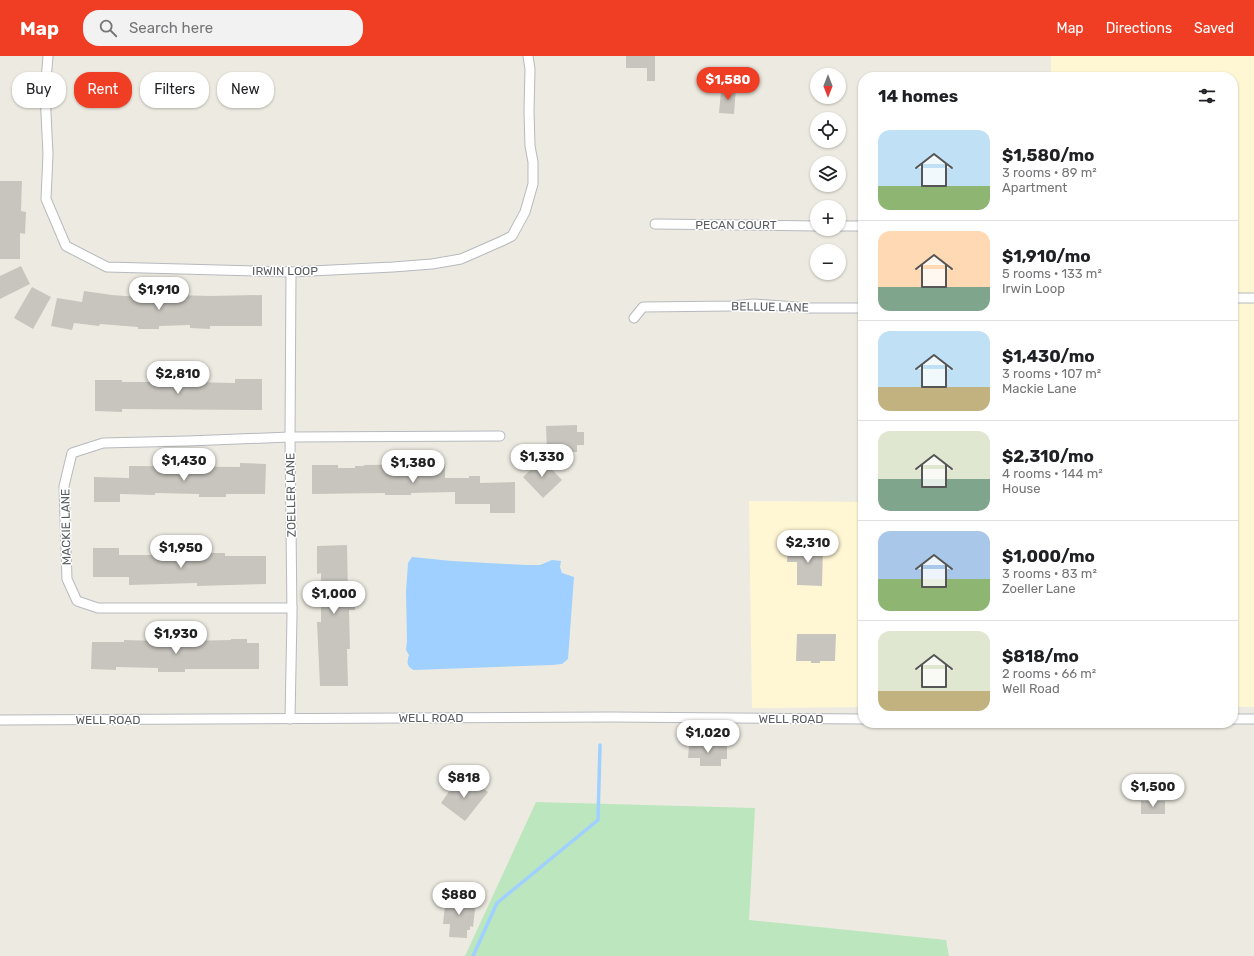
<!DOCTYPE html>
<meta charset="utf-8">
<style>
:root{--surface:#fff;--page:#f2f2f2;--text:#202124;--muted:#757577;--line:#e0e0e0;--accent:#f03e24}
body{margin:0;font-family:Rubik,sans-serif;background:var(--page);color:var(--text);height:100vh;display:flex;flex-direction:column;font-size:15px;white-space:nowrap}
*{box-sizing:border-box;margin:0}
p{font-size:13px;color:var(--muted)}
.icon{flex:none;width:22px;height:22px;fill:none;stroke:currentColor;stroke-width:2;stroke-linecap:round;stroke-linejoin:round}
.map{position:relative;flex:1;overflow:hidden}
.side{position:absolute;left:858px;top:16px;width:380px;height:656px;display:flex;flex-direction:column;background:var(--surface);border-radius:16px;box-shadow:0 1px 3px #0004}
.side>*{flex:none}
.guide{position:absolute;left:12px;top:16px;width:380px;height:36px;display:flex;gap:8px}
.needle{width:26px;rotate:180deg}
.fabs{position:absolute;left:810px;top:12px;display:grid;gap:8px}
.fabs a{display:grid;place-items:center;width:36px;height:36px;border-radius:50%;background:var(--surface);box-shadow:0 1px 3px #0004;font-size:20px}
.price{position:absolute;translate:-50% -34px;padding:0 9px;border-radius:14px;background:#fff;color:#222;font-size:13px;line-height:26px;filter:drop-shadow(0 1px 2px #0008)}
.price::after{content:'';position:absolute;left:50%;top:24px;width:12px;height:9px;margin-left:-6px;background:inherit;clip-path:polygon(0 0,100% 0,50% 100%)}
.price.on{background:var(--accent);color:#fff}
ul{padding:0;list-style:none}
li{display:flex;align-items:center;gap:12px;height:100px;padding:0 20px}
li+li{border-top:1px solid var(--line)}
li span{display:grid;place-items:center;flex:none;width:112px;height:80px;border-radius:12px;color:#555}
li>.icon{margin-inline-start:auto}
span .icon{width:48px;height:48px;fill:#fffc;stroke-width:1}
li b{font-size:17px}
h2{display:flex;justify-content:space-between;align-items:center;height:48px;padding:0 20px;font-size:17px}
.tag{padding:0 14px;border-radius:16px;background:var(--surface);box-shadow:0 1px 3px #0004;font-size:14px;line-height:36px}
.tag.on{background:var(--accent);color:#fff}
header{display:flex;align-items:center;gap:24px;box-sizing:border-box;height:56px;padding:0 20px;background:var(--accent);color:#fff}
header strong{font-size:19px}
nav{display:flex;gap:22px;margin-inline-start:auto;font-size:14px}
.search{width:280px;height:36px;background:var(--page);display:flex;align-items:center;gap:10px;box-sizing:border-box;padding:0 14px;border-radius:16px;color:var(--muted);font-size:15px}
.map>svg:first-child{display:block}
.commercial{fill:#fff7d4}
.green{fill:#bce6be}
.water{fill:#9fd0ff}
.lines{fill:none;stroke-linecap:round;stroke-linejoin:round}
.stream{stroke:#9fd0ff;stroke-width:3.5}
.building{fill:#c8c5be}
.minor-casing{stroke:#b6b9be;stroke-width:11}
.minor{stroke:#fff;stroke-width:9}
.labels{text-anchor:middle;stroke-width:3;stroke-linejoin:round;paint-order:stroke}
.street-label{font-size:12px;fill:#595d63;stroke:#fff}
</style>
<header>
<strong>Map</strong>
<div class="search"><svg class="icon" aria-label="search" viewBox="0 0 24 24"><circle cx="10" cy="10" r="6"/><path d="M15 15l6 6"/></svg>Search here</div>
<nav><a>Map</a><a>Directions</a><a>Saved</a></nav>
</header>
<div class="map">
<svg width="1254" height="900" viewBox="0 0 1254 900">
<rect width="100%" height="100%" fill="#edebe1"/>
<!-- commercial -->
<g class="commercial">
<path d="M 1051,0 L 1254,0 L 1254,651 L 1233,651 L 1233,21 L 1051,21 Z"/>
<path d="M 749,445 L 863,446 L 863,651 L 752,652 Z"/>
</g>
<!-- green -->
<path class="green" d="M 536,746 L 755,752 L 749,864 L 946,884 L 949,900 L 465,900 Z"/>
<!-- water -->
<path class="water" d="M 412,501 L 452,505 L 526,509 L 540,509 L 552,504 L 561,505 L 560,511 L 562,517 L 574,521 L 568,603 L 562,608 L 552,609 L 414,614 C 406,611 407,605 409,599 L 406,594 L 407,585 L 406,535 L 408,507 Z"/>
<g class="lines">
<!-- stream -->
<path class="stream" d="M 473,900 L 497,847 L 598,764 L 600,689"/>
</g>
<!-- building -->
<g class="building">
<path d="M 626,0 L 655,0 L 655,25 L 647,25 L 647,12 L 626,12 Z"/>
<path d="M 727,32 L 736,32 L 734,58 L 719,57 L 721,35 L 727,35 Z"/>
<path d="M 0,125 L 22,125 L 21,155 L 26,156 L 25,178 L 20,177 L 20,203 L 0,203 Z"/>
<path d="M 21,210 L 30,228 L 0,243 L 0,220 Z"/>
<path d="M 32,231 L 51,241 L 33,273 L 14,262 Z"/>
<path d="M 84,235 L 112,239 L 138,241 L 138,238 L 210,240 L 262,239 L 262,270 L 210,270 L 210,273 L 190,272 L 190,269 L 159,270 L 159,273 L 138,273 L 138,271 L 100,268 L 99,270 L 74,267 L 72,274 L 51,270 L 57,242 L 82,246 Z"/>
<path d="M 235,323 L 262,323 L 262,354 L 122,353 L 122,356 L 95,355 L 95,324 L 122,324 L 122,326 L 164,326 L 164,324 L 191,324 L 191,326 L 235,327 Z"/>
<path d="M 577,369 L 577,376 L 584,376 L 584,389 L 577,389 L 577,396 L 547,396 L 546,370 Z"/>
<path d="M 542,403 L 562,424 L 543,442 L 523,421 Z"/>
<path d="M 240,407 L 266,408 L 265,438 L 226,438 L 226,441 L 199,441 L 199,438 L 155,437 L 155,439 L 120,438 L 120,446 L 94,446 L 94,421 L 129,422 L 129,410 L 240,411 Z"/>
<path d="M 439,408 L 445,408 L 445,422 L 469,422 L 469,420 L 480,420 L 480,427 L 515,426 L 515,457 L 490,457 L 490,448 L 455,448 L 455,436 L 411,437 L 411,439 L 385,439 L 385,437 L 312,438 L 312,409 L 338,409 L 338,412 L 355,412 L 355,410 L 364,410 L 364,409 Z"/>
<path d="M 347,489 L 348,535 L 355,535 L 355,554 L 349,554 L 350,593 L 347,593 L 348,630 L 320,630 L 317,566 L 321,566 L 321,517 L 317,518 L 317,490 Z"/>
<path d="M 788,490 L 823,490 L 822,530 L 797,529 L 797,506 L 787,506 Z"/>
<path d="M 93,492 L 119,492 L 119,499 L 154,499 L 154,501 L 197,500 L 197,497 L 225,497 L 225,500 L 266,500 L 266,528 L 197,530 L 197,527 L 129,529 L 129,521 L 93,521 Z"/>
<path d="M 797,578 L 836,578 L 835,605 L 820,605 L 820,607 L 811,607 L 811,605 L 796,605 Z"/>
<path d="M 158,583 L 185,583 L 185,585 L 231,584 L 231,583 L 247,583 L 247,587 L 259,587 L 259,613 L 185,613 L 185,616 L 158,616 L 158,612 L 116,611 L 116,614 L 91,613 L 92,586 L 124,586 L 124,584 L 158,585 Z"/>
<path d="M 689,689 L 727,690 L 727,703 L 721,703 L 721,710 L 700,710 L 700,702 L 688,702 Z"/>
<path d="M 457,724 L 470,733 L 475,726 L 488,736 L 465,765 L 441,747 Z"/>
<rect x="1141" y="745" width="24" height="13"/>
<path d="M 452,840 L 462,841 L 461,844 L 476,845 L 473,871 L 470,870 L 470,874 L 467,874 L 467,882 L 449,881 L 450,868 L 443,868 L 445,849 L 446,849 L 447,844 L 452,844 Z"/>
</g>
<g class="lines">
<!-- minor casing -->
<g class="minor-casing">
<g id="minor">
<path d="M 48,0 L 45,37 L 48,98 L 46,143 L 66,190 L 107,211 L 291,216 L 393,211 L 432,208 L 461,203 L 502,185 L 512,180 L 525,156 L 533,128 L 533,106 L 530,90 L 529,55 L 530,13 L 528,0"/>
<path d="M 655,168 L 817,170"/>
<path d="M 839,170 L 863,170"/>
<path d="M 1233,242 L 1254,242"/>
<path d="M 634,262 L 643,251 L 731,250 L 754,248 L 810,252 L 863,252"/>
<path d="M 292,552 L 98,552 L 77,545 L 67,523 L 64,430 L 72,397 L 103,387 L 188,385 L 290,381 L 500,380"/>
<path d="M 290,663 L 292,559 L 290,381 L 291,216"/>
<path d="M 1233,663 L 1254,663"/>
<path d="M 0,664 L 612,661 L 863,663"/>
</g>
</g>
<!-- minor -->
<use href="#minor" class="minor"/>
</g>
<g class="labels">
<!-- street labels -->
<g class="street-label">
<text x="736" y="173">PECAN COURT</text>
<text x="285" y="219">IRWIN LOOP</text>
<text transform="translate(770 251) rotate(1)" y="4">BELLUE LANE</text>
<text transform="translate(291 439) rotate(-91)" y="4">ZOELLER LANE</text>
<text transform="translate(66 471) rotate(-91)" y="4">MACKIE LANE</text>
<text x="431" y="666">WELL ROAD</text>
<text x="791" y="667">WELL ROAD</text>
<text x="108" y="668">WELL ROAD</text>
</g>
</g>
</svg>
<div class="fabs">
<a><svg class="needle" viewBox="-14 -14 28 28"><path d="M0-13l5 13h-10z" fill="#e53935"/><path d="M0 13l5-13h-10z" fill="#757577"/></svg></a>
<a><svg class="icon" aria-label="locate" viewBox="0 0 24 24"><circle cx="12" cy="12" r="6"/><path d="M12 2v4M12 18v4M2 12h4M18 12h4"/></svg></a>
<a><svg class="icon" aria-label="layers" viewBox="0 0 24 24"><path d="M12 4l9 5-9 5-9-5zM3 14l9 5 9-5"/></svg></a>
<a>+</a>
<a>−</a>
</div>
<b class="price on" style="left:728px;top:45px">$1,580</b>
<b class="price" style="left:159px;top:255px">$1,910</b>
<b class="price" style="left:178px;top:339px">$2,810</b>
<b class="price" style="left:542px;top:422px">$1,330</b>
<b class="price" style="left:184px;top:426px">$1,430</b>
<b class="price" style="left:413px;top:428px">$1,380</b>
<b class="price" style="left:808px;top:508px">$2,310</b>
<b class="price" style="left:181px;top:513px">$1,950</b>
<b class="price" style="left:334px;top:559px">$1,000</b>
<b class="price" style="left:176px;top:599px">$1,930</b>
<b class="price" style="left:708px;top:698px">$1,020</b>
<b class="price" style="left:464px;top:743px">$818</b>
<b class="price" style="left:1153px;top:752px">$1,500</b>
<b class="price" style="left:459px;top:860px">$880</b>
<div class="guide">
<a class="tag">Buy</a>
<a class="tag on">Rent</a>
<a class="tag">Filters</a>
<a class="tag">New</a>
</div>
<section class="side">
<h2>14 homes<svg class="icon" aria-label="filters" viewBox="0 0 24 24"><path d="M4 7h16M4 17h16"/><circle cx="9" cy="7" r="2"/><circle cx="15" cy="17" r="2"/></svg></h2>
<ul>
<li><span style="background:linear-gradient(#bfe0f5 70%,#8fb573 0)"><svg class="icon" aria-label="home" viewBox="0 0 24 24"><path d="M3 11l9-7 9 7M6 9v11h12V9"/></svg></span><div><b>$1,580/mo</b><p>3 rooms · 89 m²</p><p>Apartment</p></div></li>
<li><span style="background:linear-gradient(#ffd9b3 70%,#7fa58c 0)"><svg class="icon" aria-label="home" viewBox="0 0 24 24"><path d="M3 11l9-7 9 7M6 9v11h12V9"/></svg></span><div><b>$1,910/mo</b><p>5 rooms · 133 m²</p><p>Irwin Loop</p></div></li>
<li><span style="background:linear-gradient(#bfe0f5 70%,#c2b280 0)"><svg class="icon" aria-label="home" viewBox="0 0 24 24"><path d="M3 11l9-7 9 7M6 9v11h12V9"/></svg></span><div><b>$1,430/mo</b><p>3 rooms · 107 m²</p><p>Mackie Lane</p></div></li>
<li><span style="background:linear-gradient(#dfe7d0 60%,#7fa58c 0)"><svg class="icon" aria-label="home" viewBox="0 0 24 24"><path d="M3 11l9-7 9 7M6 9v11h12V9"/></svg></span><div><b>$2,310/mo</b><p>4 rooms · 144 m²</p><p>House</p></div></li>
<li><span style="background:linear-gradient(#a9c7e8 60%,#8fb573 0)"><svg class="icon" aria-label="home" viewBox="0 0 24 24"><path d="M3 11l9-7 9 7M6 9v11h12V9"/></svg></span><div><b>$1,000/mo</b><p>3 rooms · 83 m²</p><p>Zoeller Lane</p></div></li>
<li><span style="background:linear-gradient(#dfe7d0 75%,#c2b280 0)"><svg class="icon" aria-label="home" viewBox="0 0 24 24"><path d="M3 11l9-7 9 7M6 9v11h12V9"/></svg></span><div><b>$818/mo</b><p>2 rooms · 66 m²</p><p>Well Road</p></div></li>
</ul>
</section>
</div>
